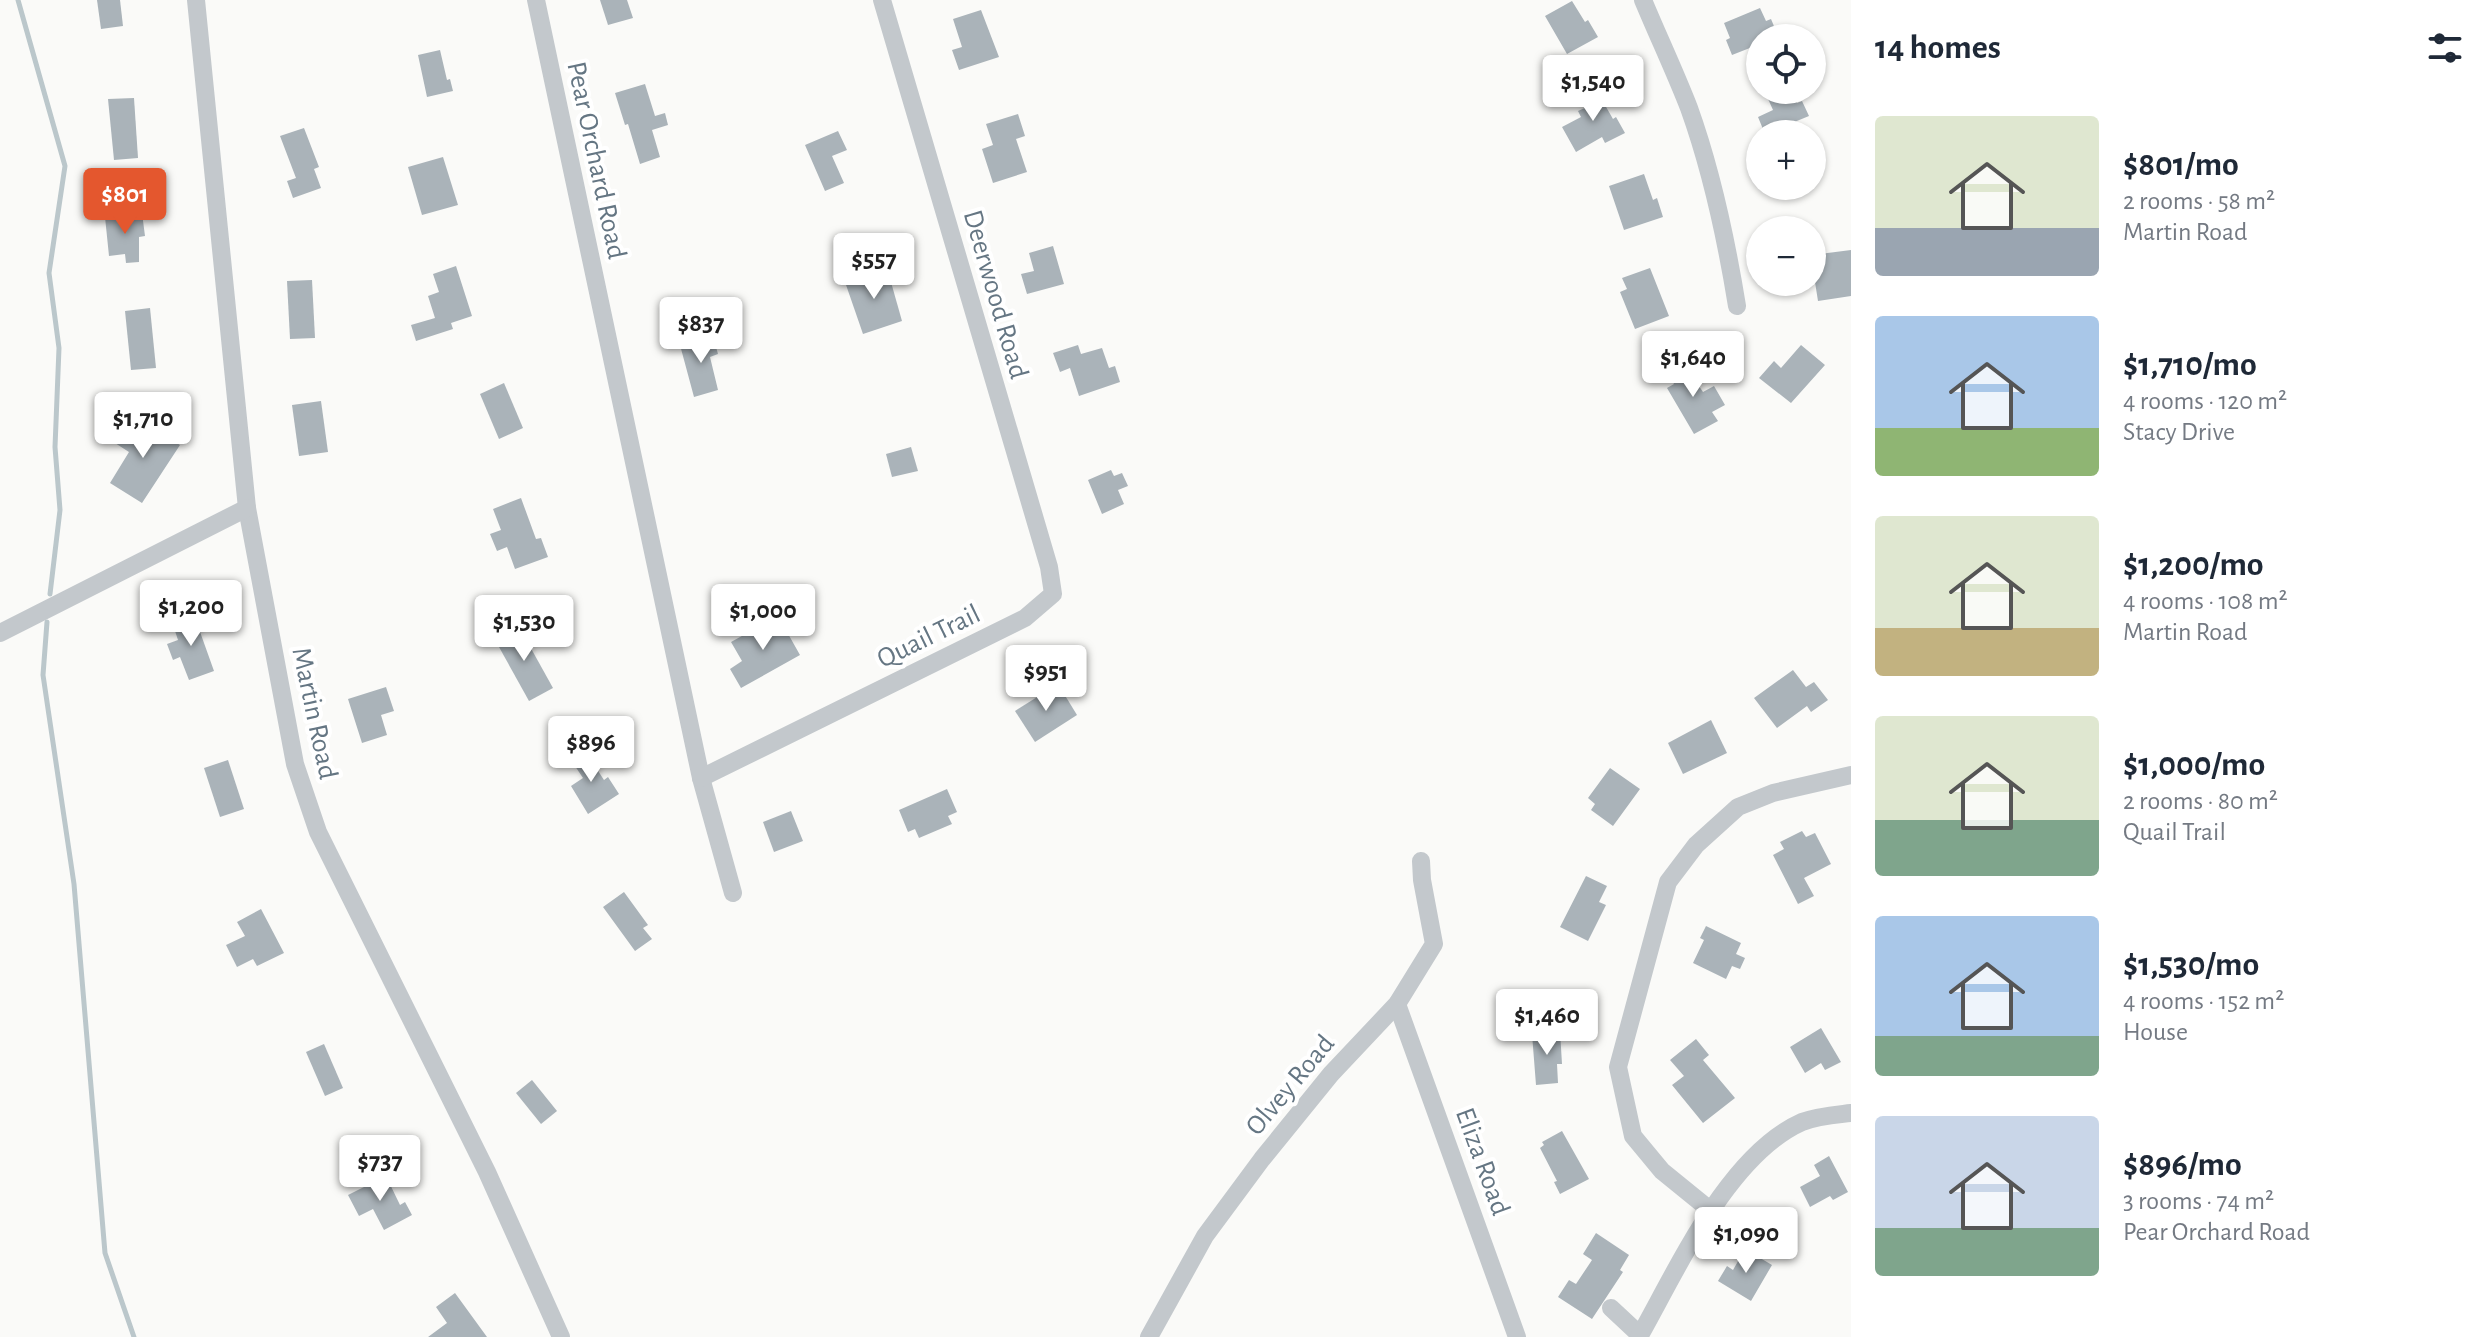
<!DOCTYPE html>
<meta charset="utf-8">
<style>
:root{--surface:#fff;--page:#f2f2f3;--text:#1f2937;--muted:#747a83;--accent:#e4572e}
body{margin:0;font-family:"Alegreya Sans",sans-serif;background:var(--page);color:var(--text);height:100vh;display:flex;flex-direction:column;font-size:30px;white-space:nowrap}
*{box-sizing:border-box;margin:0}
p{font-size:26px;color:var(--muted)}
.icon{flex:none;width:44px;height:44px;fill:none;stroke:currentColor;stroke-width:2;stroke-linecap:round;stroke-linejoin:round}
.map{position:relative;flex:1;overflow:hidden}
.sheet{display:flex;flex-direction:column;background:var(--surface);width:640px}
.sheet>*{flex:none}
.buttons{position:absolute;left:1746px;top:24px;display:grid;gap:16px}
.buttons a{display:grid;place-items:center;width:80px;height:80px;border-radius:50%;background:var(--surface);box-shadow:0 2px 6px #0004;font-size:40px}
.price{position:absolute;translate:-50% -68px;padding:0 18px;border-radius:8px;background:#fff;color:#222;font-size:26px;line-height:52px;filter:drop-shadow(0 2px 4px #0008)}
.price::after{content:'';position:absolute;left:50%;top:48px;width:24px;height:18px;margin-left:-12px;background:inherit;clip-path:polygon(0 0,100% 0,50% 100%)}
.price.on{background:var(--accent);color:#fff}
ul{padding:0;list-style:none}
li{display:flex;align-items:center;gap:24px;height:200px;padding:0 24px}
li span{display:grid;place-items:center;flex:none;width:224px;height:160px;border-radius:8px;color:#555}
li>.icon{margin-inline-start:auto}
span .icon{width:96px;height:96px;fill:#fffc;stroke-width:1}
li b{font-size:34px}
h2{display:flex;justify-content:space-between;align-items:center;height:96px;padding:0 24px;font-size:34px}
main{display:flex;flex:1;min-height:0}
.map>svg:first-child{display:block}
.lines{fill:none;stroke-linecap:round;stroke-linejoin:round}
.stream{stroke:#bbc7cb;stroke-width:5}
.building{fill:#aab3b9}
.street{stroke:#c3c8cc;stroke-width:18}
.labels{text-anchor:middle;stroke-width:8;stroke-linejoin:round;paint-order:stroke}
.street-label{font-size:28px;fill:#657683;stroke:#fff}
</style>
<main>
<div class="map">
<svg width="1851" height="1337" viewBox="0 0 1851 1337">
<rect width="100%" height="100%" fill="#fafaf8"/>
<g class="lines">
<!-- stream -->
<g class="stream">
<path d="M 18,0 L 65,166 L 49,273 L 59,348 L 55,447 L 60,510 L 50,594"/>
<path d="M 47,622 L 43,675 L 74,884 L 105,1253 L 134,1337"/>
</g>
</g>
<!-- building -->
<g class="building">
<path d="M 97,0 L 120,0 L 123,26 L 101,29 Z"/>
<path d="M 600,0 L 627,0 L 633,18 L 608,25 Z"/>
<path d="M 1572,1 L 1585,22 L 1588,20 L 1598,37 L 1567,54 L 1545,16 Z"/>
<path d="M 1760,8 L 1766,21 L 1771,19 L 1779,38 L 1760,38 L 1760,44 L 1732,55 L 1726,40 L 1730,38 L 1724,23 Z"/>
<path d="M 981,10 L 999,57 L 959,70 L 952,50 L 962,47 L 953,19 Z"/>
<path d="M 440,50 L 447,80 L 450,79 L 453,91 L 427,97 L 418,55 Z"/>
<path d="M 645,84 L 655,116 L 665,113 L 668,125 L 652,130 L 660,157 L 640,164 L 628,124 L 625,125 L 615,93 Z"/>
<path d="M 1594,86 L 1613,119 L 1616,117 L 1625,133 L 1605,143 L 1602,137 L 1576,152 L 1562,127 L 1581,117 L 1578,111 L 1587,107 L 1580,94 Z"/>
<path d="M 1764,90 L 1792,90 L 1797,103 L 1802,101 L 1809,116 L 1765,134 L 1758,117 L 1773,110 Z"/>
<path d="M 134,98 L 138,158 L 114,160 L 108,99 Z"/>
<path d="M 1018,114 L 1025,136 L 1016,139 L 1027,172 L 993,183 L 982,149 L 993,145 L 986,124 Z"/>
<path d="M 304,128 L 319,167 L 314,169 L 321,188 L 293,198 L 287,181 L 296,178 L 280,136 Z"/>
<path d="M 838,131 L 847,150 L 832,156 L 844,183 L 825,191 L 805,145 Z"/>
<path d="M 443,157 L 458,205 L 422,215 L 408,167 Z"/>
<path d="M 1644,174 L 1653,200 L 1657,198 L 1663,217 L 1624,230 L 1609,186 Z"/>
<path d="M 142,213 L 145,236 L 139,237 L 139,262 L 126,263 L 125,254 L 109,256 L 105,217 Z"/>
<path d="M 1053,246 L 1064,284 L 1027,294 L 1021,274 L 1034,271 L 1029,253 Z"/>
<path d="M 1851,250 L 1851,296 L 1818,301 L 1814,276 L 1812,276 L 1812,255 Z"/>
<path d="M 456,266 L 472,316 L 451,323 L 453,329 L 416,341 L 411,325 L 435,318 L 428,296 L 439,292 L 433,274 Z"/>
<path d="M 887,268 L 902,321 L 863,334 L 845,282 Z"/>
<path d="M 1650,268 L 1669,316 L 1635,329 L 1620,292 L 1627,289 L 1622,278 Z"/>
<path d="M 312,280 L 315,338 L 290,339 L 287,281 Z"/>
<path d="M 150,308 L 156,368 L 131,370 L 125,311 Z"/>
<path d="M 713,336 L 718,354 L 710,357 L 718,390 L 694,397 L 680,345 Z"/>
<path d="M 1078,345 L 1081,354 L 1102,348 L 1109,368 L 1115,366 L 1120,382 L 1079,396 L 1070,368 L 1060,372 L 1053,353 Z"/>
<path d="M 1801,345 L 1825,365 L 1791,403 L 1759,378 L 1774,361 L 1781,368 Z"/>
<path d="M 1682,361 L 1703,392 L 1714,386 L 1725,405 L 1712,412 L 1718,421 L 1694,434 L 1667,388 L 1674,384 L 1666,369 Z"/>
<path d="M 504,383 L 523,428 L 499,439 L 480,394 Z"/>
<path d="M 321,401 L 328,452 L 299,456 L 292,405 Z"/>
<path d="M 145,423 L 180,445 L 142,503 L 110,483 L 129,452 L 115,443 L 126,424 L 139,432 Z"/>
<path d="M 911,447 L 918,471 L 892,477 L 886,454 Z"/>
<path d="M 1111,470 L 1114,476 L 1122,473 L 1128,486 L 1118,490 L 1124,504 L 1102,514 L 1088,480 Z"/>
<path d="M 521,498 L 536,539 L 541,538 L 548,557 L 515,569 L 507,547 L 497,551 L 490,534 L 501,530 L 493,509 Z"/>
<path d="M 194,615 L 214,671 L 189,680 L 180,657 L 173,660 L 167,644 L 178,640 L 172,622 Z"/>
<path d="M 778,616 L 800,655 L 741,688 L 730,669 L 742,661 L 731,642 Z"/>
<path d="M 518,625 L 553,688 L 529,701 L 494,638 Z"/>
<path d="M 1793,670 L 1806,687 L 1814,682 L 1828,700 L 1811,712 L 1807,706 L 1777,728 L 1754,698 Z"/>
<path d="M 1058,684 L 1077,715 L 1035,742 L 1015,711 Z"/>
<path d="M 386,687 L 394,711 L 381,715 L 387,735 L 362,743 L 348,699 Z"/>
<path d="M 1711,720 L 1727,753 L 1683,774 L 1668,743 Z"/>
<path d="M 583,748 L 604,780 L 608,777 L 619,794 L 588,814 L 571,786 L 583,778 L 569,757 Z"/>
<path d="M 228,760 L 244,809 L 220,817 L 204,768 Z"/>
<path d="M 1610,768 L 1640,789 L 1613,826 L 1591,810 L 1595,804 L 1588,798 Z"/>
<path d="M 947,789 L 957,812 L 948,816 L 952,824 L 919,838 L 915,829 L 908,832 L 899,810 Z"/>
<path d="M 791,811 L 803,841 L 774,852 L 763,822 Z"/>
<path d="M 1802,831 L 1806,837 L 1815,833 L 1831,864 L 1804,878 L 1814,896 L 1798,904 L 1773,855 L 1784,849 L 1780,842 Z"/>
<path d="M 1586,876 L 1607,886 L 1599,902 L 1606,905 L 1588,941 L 1560,927 Z"/>
<path d="M 624,892 L 648,925 L 643,928 L 652,939 L 635,951 L 603,907 Z"/>
<path d="M 261,909 L 284,953 L 257,966 L 253,959 L 237,967 L 226,945 L 245,936 L 237,922 Z"/>
<path d="M 1706,926 L 1741,943 L 1736,954 L 1745,958 L 1740,969 L 1732,966 L 1726,979 L 1693,963 L 1704,940 L 1700,938 Z"/>
<path d="M 1821,1028 L 1841,1062 L 1825,1070 L 1821,1063 L 1805,1073 L 1790,1047 Z"/>
<path d="M 1560,1031 L 1562,1064 L 1557,1064 L 1558,1083 L 1536,1085 L 1532,1034 Z"/>
<path d="M 1696,1039 L 1709,1055 L 1703,1060 L 1735,1098 L 1703,1123 L 1672,1085 L 1684,1076 L 1670,1060 Z"/>
<path d="M 324,1044 L 343,1088 L 325,1096 L 306,1052 Z"/>
<path d="M 532,1080 L 557,1111 L 541,1124 L 516,1093 Z"/>
<path d="M 1562,1131 L 1589,1179 L 1560,1194 L 1554,1182 L 1557,1181 L 1540,1148 L 1544,1145 L 1542,1142 Z"/>
<path d="M 1829,1156 L 1848,1192 L 1833,1200 L 1830,1196 L 1810,1207 L 1800,1187 L 1820,1176 L 1814,1165 Z"/>
<path d="M 386,1176 L 400,1205 L 405,1202 L 412,1215 L 384,1230 L 373,1209 L 359,1216 L 348,1195 Z"/>
<path d="M 1596,1233 L 1629,1255 L 1620,1270 L 1623,1272 L 1592,1319 L 1558,1297 L 1569,1280 L 1576,1284 L 1592,1260 L 1583,1254 Z"/>
<path d="M 1745,1249 L 1772,1265 L 1751,1301 L 1718,1281 L 1727,1266 L 1733,1270 Z"/>
<path d="M 455,1293 L 487,1337 L 428,1337 L 447,1323 L 436,1307 Z"/>
</g>
<g class="lines">
<!-- street -->
<g class="street">
<path d="M 196,0 L 247,508 L 295,764 L 318,832 L 487,1172 L 561,1337"/>
<path d="M 536,0 L 701,778 L 733,893"/>
<path d="M 1643,0 C 1658,36 1675,72 1689,108 C 1712,172 1726,238 1737,306"/>
<path d="M 0,633 L 247,508"/>
<path d="M 701,778 L 1025,618 L 1053,594 L 1049,567 L 882,0"/>
<path d="M 1397,1004 L 1517,1337"/>
<path d="M 1710,1210 L 1662,1171 L 1633,1136 L 1618,1067 L 1668,882 L 1696,845 L 1738,807 L 1773,793 L 1851,775"/>
<path d="M 1611,1308 L 1640,1335"/>
<path d="M 1149,1337 L 1205,1236 L 1262,1159 L 1331,1074 L 1397,1004 L 1434,944 L 1422,880 L 1421,861"/>
<path d="M 1639,1337 C 1677,1270 1728,1155 1802,1122 C 1818,1116 1834,1115 1851,1113"/>
</g>
</g>
<g class="labels">
<!-- street labels -->
<g class="street-label">
<text transform="translate(598 160) rotate(78)" y="10">Pear Orchard Road</text>
<text transform="translate(997 294) rotate(74)" y="10">Deerwood Road</text>
<text transform="translate(928 635) rotate(-26)" y="10">Quail Trail</text>
<text transform="translate(316 713) rotate(78)" y="10">Martin Road</text>
<text transform="translate(1289 1084) rotate(-50)" y="10">Olvey Road</text>
<text transform="translate(1484 1161) rotate(70)" y="10">Eliza Road</text>
</g>
</g>
</svg>
<div class="buttons">
<a><svg class="icon" aria-label="locate" viewBox="0 0 24 24"><circle cx="12" cy="12" r="6"/><path d="M12 2v4M12 18v4M2 12h4M18 12h4"/></svg></a>
<a>+</a>
<a>−</a>
</div>
<b class="price" style="left:1593px;top:123px">$1,540</b>
<b class="price on" style="left:125px;top:236px">$801</b>
<b class="price" style="left:874px;top:301px">$557</b>
<b class="price" style="left:701px;top:365px">$837</b>
<b class="price" style="left:1693px;top:399px">$1,640</b>
<b class="price" style="left:143px;top:460px">$1,710</b>
<b class="price" style="left:191px;top:648px">$1,200</b>
<b class="price" style="left:763px;top:652px">$1,000</b>
<b class="price" style="left:524px;top:663px">$1,530</b>
<b class="price" style="left:1046px;top:713px">$951</b>
<b class="price" style="left:591px;top:784px">$896</b>
<b class="price" style="left:1547px;top:1057px">$1,460</b>
<b class="price" style="left:380px;top:1203px">$737</b>
<b class="price" style="left:1746px;top:1275px">$1,090</b>
</div>
<section class="sheet">
<h2>14 homes<svg class="icon" aria-label="filters" viewBox="0 0 24 24"><path d="M4 7h16M4 17h16"/><circle cx="9" cy="7" r="2"/><circle cx="15" cy="17" r="2"/></svg></h2>
<ul>
<li><span style="background:linear-gradient(#dfe7d0 70%,#9aa5b1 0)"><svg class="icon" aria-label="home" viewBox="0 0 24 24"><path d="M3 11l9-7 9 7M6 9v11h12V9"/></svg></span><div><b>$801/mo</b><p>2 rooms · 58 m²</p><p>Martin Road</p></div></li>
<li><span style="background:linear-gradient(#a9c7e8 70%,#8fb573 0)"><svg class="icon" aria-label="home" viewBox="0 0 24 24"><path d="M3 11l9-7 9 7M6 9v11h12V9"/></svg></span><div><b>$1,710/mo</b><p>4 rooms · 120 m²</p><p>Stacy Drive</p></div></li>
<li><span style="background:linear-gradient(#dfe7d0 70%,#c2b280 0)"><svg class="icon" aria-label="home" viewBox="0 0 24 24"><path d="M3 11l9-7 9 7M6 9v11h12V9"/></svg></span><div><b>$1,200/mo</b><p>4 rooms · 108 m²</p><p>Martin Road</p></div></li>
<li><span style="background:linear-gradient(#dfe7d0 65%,#7fa58c 0)"><svg class="icon" aria-label="home" viewBox="0 0 24 24"><path d="M3 11l9-7 9 7M6 9v11h12V9"/></svg></span><div><b>$1,000/mo</b><p>2 rooms · 80 m²</p><p>Quail Trail</p></div></li>
<li><span style="background:linear-gradient(#a9c7e8 75%,#7fa58c 0)"><svg class="icon" aria-label="home" viewBox="0 0 24 24"><path d="M3 11l9-7 9 7M6 9v11h12V9"/></svg></span><div><b>$1,530/mo</b><p>4 rooms · 152 m²</p><p>House</p></div></li>
<li><span style="background:linear-gradient(#c9d6e8 70%,#7fa58c 0)"><svg class="icon" aria-label="home" viewBox="0 0 24 24"><path d="M3 11l9-7 9 7M6 9v11h12V9"/></svg></span><div><b>$896/mo</b><p>3 rooms · 74 m²</p><p>Pear Orchard Road</p></div></li>
</ul>
</section>
</main>
